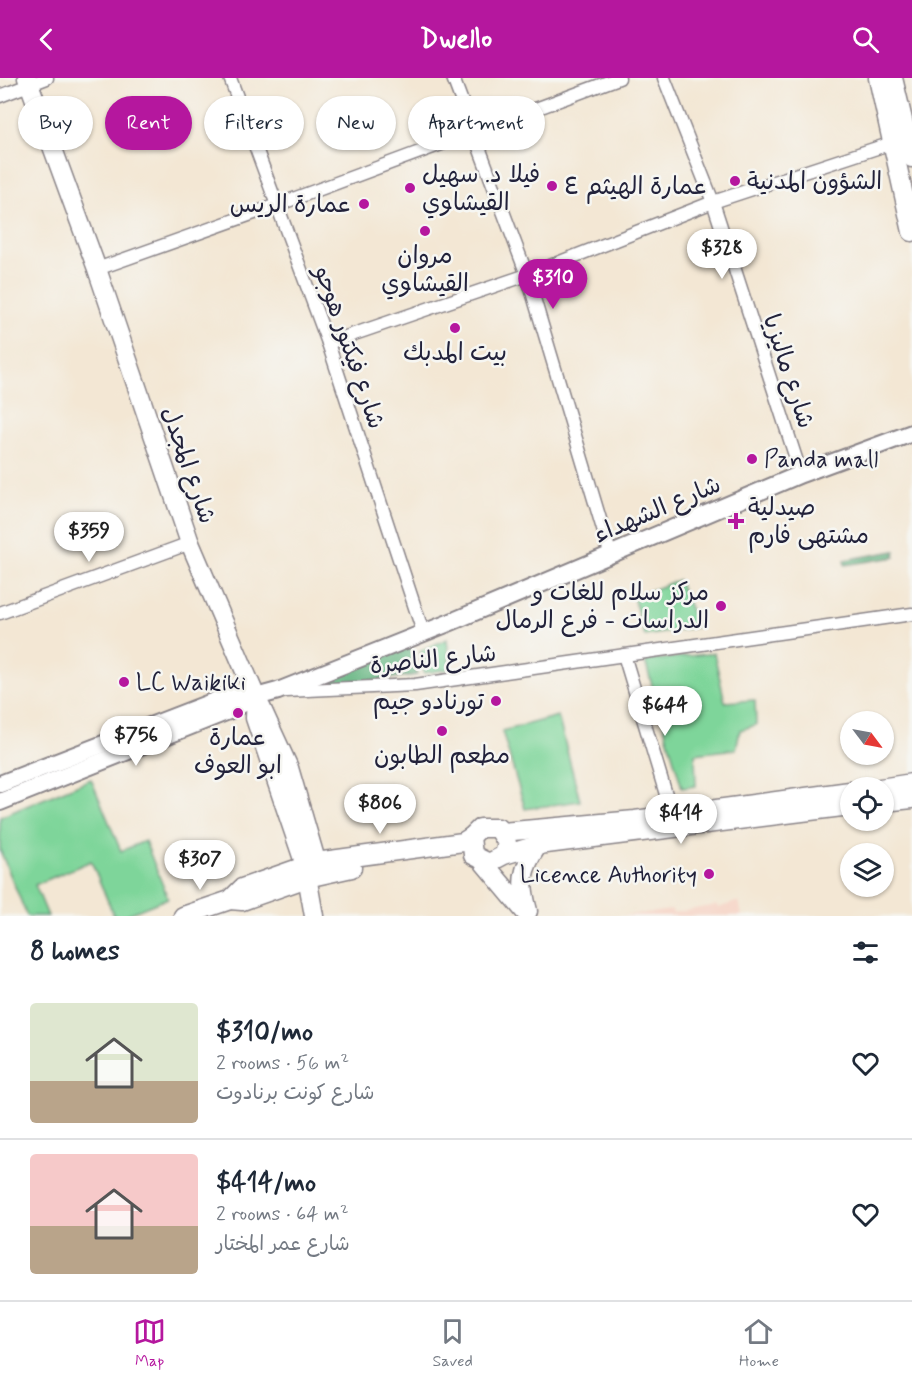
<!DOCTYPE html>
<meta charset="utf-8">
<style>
:root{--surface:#fff;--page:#f6f6f7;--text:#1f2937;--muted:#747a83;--line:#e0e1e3;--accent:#b5179e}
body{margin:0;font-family:Mynerve,"Playpen Sans Arabic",sans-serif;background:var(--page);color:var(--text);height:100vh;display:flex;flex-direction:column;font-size:22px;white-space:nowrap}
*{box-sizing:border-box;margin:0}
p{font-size:20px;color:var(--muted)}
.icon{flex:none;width:33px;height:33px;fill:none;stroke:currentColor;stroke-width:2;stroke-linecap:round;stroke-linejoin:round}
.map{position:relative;height:838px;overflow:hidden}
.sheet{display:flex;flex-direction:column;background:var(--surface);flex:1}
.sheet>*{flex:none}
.banner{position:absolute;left:18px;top:18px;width:600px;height:54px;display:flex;gap:12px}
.needle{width:39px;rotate:122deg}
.buttons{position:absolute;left:840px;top:633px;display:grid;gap:12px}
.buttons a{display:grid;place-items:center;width:54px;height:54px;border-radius:50%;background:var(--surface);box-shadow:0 2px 4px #0004;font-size:30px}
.price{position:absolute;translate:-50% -51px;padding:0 14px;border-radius:21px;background:#fff;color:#222;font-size:20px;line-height:39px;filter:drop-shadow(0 2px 3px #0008)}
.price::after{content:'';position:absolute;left:50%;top:36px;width:18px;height:14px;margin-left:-9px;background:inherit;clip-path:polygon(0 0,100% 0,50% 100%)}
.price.active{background:var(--accent);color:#fff}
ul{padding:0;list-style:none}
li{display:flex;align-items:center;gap:18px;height:150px;padding:0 30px}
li+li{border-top:2px solid var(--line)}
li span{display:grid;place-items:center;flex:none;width:168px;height:120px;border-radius:6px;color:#555}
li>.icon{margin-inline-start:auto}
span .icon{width:72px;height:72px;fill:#fffc;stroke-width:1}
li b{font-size:26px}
h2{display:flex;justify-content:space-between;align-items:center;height:72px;padding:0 30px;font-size:26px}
.pill{padding:0 21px;border-radius:27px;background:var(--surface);box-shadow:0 2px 4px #0004;font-size:21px;line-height:54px}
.pill.active{background:var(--accent);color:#fff}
header{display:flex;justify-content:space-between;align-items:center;height:78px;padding:0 30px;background:var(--accent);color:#fff;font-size:27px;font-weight:700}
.menu{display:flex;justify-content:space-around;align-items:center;height:84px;border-top:2px solid var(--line);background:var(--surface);font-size:16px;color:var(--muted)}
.menu a{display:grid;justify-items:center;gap:3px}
.menu .active{color:var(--accent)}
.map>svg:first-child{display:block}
.built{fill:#f6d2c3}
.green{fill:#7ed59a;stroke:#507c6a;stroke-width:1.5}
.forest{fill:#66b682;stroke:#446c5e;stroke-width:1.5}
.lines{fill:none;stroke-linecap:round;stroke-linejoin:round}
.minor-casing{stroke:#8a8488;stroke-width:15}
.tertiary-casing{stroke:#8a8488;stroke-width:20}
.secondary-casing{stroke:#8a8488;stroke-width:21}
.minor{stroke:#fff;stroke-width:12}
.tertiary{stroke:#fff;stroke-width:16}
.secondary{stroke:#fff;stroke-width:18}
.poi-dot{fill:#b5179e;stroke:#f6f6f2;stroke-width:2}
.labels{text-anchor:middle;stroke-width:5;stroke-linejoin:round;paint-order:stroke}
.poi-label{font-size:24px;fill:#22223b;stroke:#f6f6f2;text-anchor:start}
.street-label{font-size:24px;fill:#22223b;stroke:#f6f6f2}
</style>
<header><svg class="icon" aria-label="back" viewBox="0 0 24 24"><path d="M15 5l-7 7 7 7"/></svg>Dwello<svg class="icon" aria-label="search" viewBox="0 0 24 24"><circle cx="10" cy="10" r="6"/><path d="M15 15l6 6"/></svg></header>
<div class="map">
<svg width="912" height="838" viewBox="0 0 912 838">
<rect width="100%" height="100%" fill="#f6f6f2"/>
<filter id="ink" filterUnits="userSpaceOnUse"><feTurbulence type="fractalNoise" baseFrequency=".0167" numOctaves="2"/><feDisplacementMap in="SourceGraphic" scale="12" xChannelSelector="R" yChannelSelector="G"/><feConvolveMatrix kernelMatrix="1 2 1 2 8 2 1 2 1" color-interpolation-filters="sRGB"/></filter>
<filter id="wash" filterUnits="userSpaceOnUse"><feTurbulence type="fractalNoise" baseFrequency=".008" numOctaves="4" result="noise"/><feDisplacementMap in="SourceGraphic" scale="24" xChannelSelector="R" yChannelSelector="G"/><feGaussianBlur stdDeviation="1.35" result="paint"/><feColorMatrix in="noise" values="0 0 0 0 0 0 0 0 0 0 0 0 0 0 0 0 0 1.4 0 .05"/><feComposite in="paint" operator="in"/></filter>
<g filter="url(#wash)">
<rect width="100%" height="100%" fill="#f3e7d4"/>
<!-- built -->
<path class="built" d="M 739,823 L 742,838 L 621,838 L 672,832 L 673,835 L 717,827 L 718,830 Z"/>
<!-- green -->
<g class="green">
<path d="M 678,502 L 698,549 L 645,558 L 633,519 Z"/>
<path d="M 447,561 L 450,591 L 424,595 L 420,573 Z"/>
<path d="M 714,575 L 725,624 L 755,622 L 756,647 L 740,652 L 736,671 L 695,676 L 696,708 L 682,710 L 645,583 Z"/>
<path d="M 558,638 L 580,723 L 525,731 L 502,653 Z"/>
<path d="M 91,701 L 121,773 L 145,763 L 168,820 L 124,838 L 114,838 L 91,783 L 35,807 L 48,838 L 27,838 L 0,772 L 0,739 Z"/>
</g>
<!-- forest -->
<g class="forest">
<path d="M 895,473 L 895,479 L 845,487 L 844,482 Z"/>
<path d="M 409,564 L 417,597 L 311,610 L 308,608 Z"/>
</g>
</g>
<g filter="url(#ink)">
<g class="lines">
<!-- minor casing -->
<g class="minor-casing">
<g id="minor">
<path d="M 230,0 L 328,265 L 423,554"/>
<path d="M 453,0 L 527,197 L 611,478"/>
<path d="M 664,0 L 713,124 L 801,396"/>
<path d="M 0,18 L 47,0"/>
<path d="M 97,191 L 277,127 L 619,0"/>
<path d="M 328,265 L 527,197 L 713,124 L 892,65"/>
<path d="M 0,535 L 190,465"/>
<path d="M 624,577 L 674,743"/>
<path d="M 286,613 L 415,607 L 912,536"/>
</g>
</g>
<!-- tertiary casing -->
<g class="tertiary-casing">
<g id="tertiary">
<path d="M 0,706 L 225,619 L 252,619"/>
<path d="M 0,724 L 231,632 L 256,619 L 278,613 L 451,544 L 801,396 L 912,355"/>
</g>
</g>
<!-- secondary casing -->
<g class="secondary-casing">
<g id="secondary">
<path d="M 27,0 L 97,191 L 190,465 L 256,619 L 255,640 L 305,787 L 314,838"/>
<path d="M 878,0 L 912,154"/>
<path d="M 893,0 L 912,80"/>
<path d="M 261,629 L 289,690 L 317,786"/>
<path d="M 880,710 L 912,705"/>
<path d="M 884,724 L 912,721"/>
<path d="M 502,754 L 635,742 L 850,713"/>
<path d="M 504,777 L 507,765 L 498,750 L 480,750 L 471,759 L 473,777 L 489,785 L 504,777 L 538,767 L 850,728"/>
<path d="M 484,785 L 525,834"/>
<path d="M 230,822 L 242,823 L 307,800 L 352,790"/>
<path d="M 528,833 C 520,804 521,792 538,767"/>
<path d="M 183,838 L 230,822 L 242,810 L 316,784 L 463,764 L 471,759"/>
</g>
</g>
<!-- minor -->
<use href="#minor" class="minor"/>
<!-- tertiary -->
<use href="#tertiary" class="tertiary"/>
<!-- secondary -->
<use href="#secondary" class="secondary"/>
</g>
</g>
<!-- markers -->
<g class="poi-dot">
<circle cx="735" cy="103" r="6"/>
<circle cx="552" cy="108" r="6"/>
<circle cx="410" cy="110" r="6"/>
<circle cx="364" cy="126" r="6"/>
<circle cx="425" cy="153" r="6"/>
<circle cx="455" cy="250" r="6"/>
<circle cx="752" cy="381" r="6"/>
<path d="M733 434h6v6h6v6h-6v6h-6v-6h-6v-6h6z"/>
<circle cx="721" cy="528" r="6"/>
<circle cx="124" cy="604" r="6"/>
<circle cx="496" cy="623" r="6"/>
<circle cx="238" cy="635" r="6"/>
<circle cx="442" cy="653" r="6"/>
<circle cx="709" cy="796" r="6"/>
</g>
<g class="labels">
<!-- poi labels -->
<g class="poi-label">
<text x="422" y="104">فيلا د. سهيل<tspan x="422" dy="28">القيشاوي</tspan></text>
<text x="747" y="111">الشؤون المدنية</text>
<text x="564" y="116">عمارة الهيثم ٤</text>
<text x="352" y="134" text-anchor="end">عمارة الريس</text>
<text x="425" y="185" text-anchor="middle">مروان<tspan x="425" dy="28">القيشاوي</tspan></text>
<text x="455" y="282" text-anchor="middle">بيت المدبك</text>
<text x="764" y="389">Panda mall</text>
<text x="748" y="437">صيدلية<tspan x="748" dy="28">مشتهى فارم</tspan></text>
<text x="709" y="522" text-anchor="end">مركز سلام للغات و<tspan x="709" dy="28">الدراسات - فرع الرمال</tspan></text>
<text x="136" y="612">LC Waikiki</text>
<text x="484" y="631" text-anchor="end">تورنادو جيم</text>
<text x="238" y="667" text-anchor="middle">عمارة<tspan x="238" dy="28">ابو العوف</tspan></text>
<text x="442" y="685" text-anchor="middle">مطعم الطابون</text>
<text x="697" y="804" text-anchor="end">Licence Authority</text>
</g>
<!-- street labels -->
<g class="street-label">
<text transform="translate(350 269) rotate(71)" y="8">شارع فيكتور هوجو</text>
<text transform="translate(789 293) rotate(72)" y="8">شارع ماليزيا</text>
<text transform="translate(189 387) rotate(71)" y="8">شارع المجدل</text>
<text transform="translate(657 431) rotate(-23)" y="8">شارع الشهداء</text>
<text transform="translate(433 581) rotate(-6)" y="8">شارع الناصرة</text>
</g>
</g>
</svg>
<div class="buttons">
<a><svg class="needle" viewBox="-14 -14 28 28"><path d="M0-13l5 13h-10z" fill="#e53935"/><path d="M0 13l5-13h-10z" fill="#747a83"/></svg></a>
<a><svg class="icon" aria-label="locate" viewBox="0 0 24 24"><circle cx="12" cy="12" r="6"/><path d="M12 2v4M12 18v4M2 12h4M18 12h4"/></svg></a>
<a><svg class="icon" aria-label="layers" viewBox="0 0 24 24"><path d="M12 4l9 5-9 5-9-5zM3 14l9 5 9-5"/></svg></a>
</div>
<b class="price" style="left:722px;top:202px">$328</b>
<b class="price active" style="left:553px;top:232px">$310</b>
<b class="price" style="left:89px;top:485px">$359</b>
<b class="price" style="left:665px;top:659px">$644</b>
<b class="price" style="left:136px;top:689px">$756</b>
<b class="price" style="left:380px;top:757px">$806</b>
<b class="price" style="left:681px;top:767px">$414</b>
<b class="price" style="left:200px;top:813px">$307</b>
<div class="banner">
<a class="pill">Buy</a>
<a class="pill active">Rent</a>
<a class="pill">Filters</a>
<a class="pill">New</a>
<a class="pill">Apartment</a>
</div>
</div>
<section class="sheet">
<h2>8 homes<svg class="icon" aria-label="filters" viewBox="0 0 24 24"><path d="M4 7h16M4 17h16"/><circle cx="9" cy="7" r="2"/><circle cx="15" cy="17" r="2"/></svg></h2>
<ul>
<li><span style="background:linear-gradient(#dfe7d0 65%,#b9a48a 0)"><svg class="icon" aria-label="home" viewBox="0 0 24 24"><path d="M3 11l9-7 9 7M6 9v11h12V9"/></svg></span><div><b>$310/mo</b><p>2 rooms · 56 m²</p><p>شارع كونت برنادوت</p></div><svg class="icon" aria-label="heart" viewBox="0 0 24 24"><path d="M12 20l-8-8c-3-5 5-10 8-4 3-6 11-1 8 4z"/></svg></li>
<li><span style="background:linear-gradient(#f6c9c9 60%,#b9a48a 0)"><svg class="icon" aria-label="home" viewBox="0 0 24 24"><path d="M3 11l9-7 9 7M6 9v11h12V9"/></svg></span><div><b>$414/mo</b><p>2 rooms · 64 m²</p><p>شارع عمر المختار</p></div><svg class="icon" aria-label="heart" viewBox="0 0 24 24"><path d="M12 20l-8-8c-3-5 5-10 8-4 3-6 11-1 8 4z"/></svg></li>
</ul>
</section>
<nav class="menu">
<a class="active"><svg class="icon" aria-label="map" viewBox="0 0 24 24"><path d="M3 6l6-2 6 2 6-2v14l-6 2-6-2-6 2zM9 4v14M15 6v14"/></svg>Map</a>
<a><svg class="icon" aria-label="saved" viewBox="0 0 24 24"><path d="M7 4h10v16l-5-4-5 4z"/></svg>Saved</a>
<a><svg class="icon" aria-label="home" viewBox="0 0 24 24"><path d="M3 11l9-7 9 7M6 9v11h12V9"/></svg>Home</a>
</nav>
